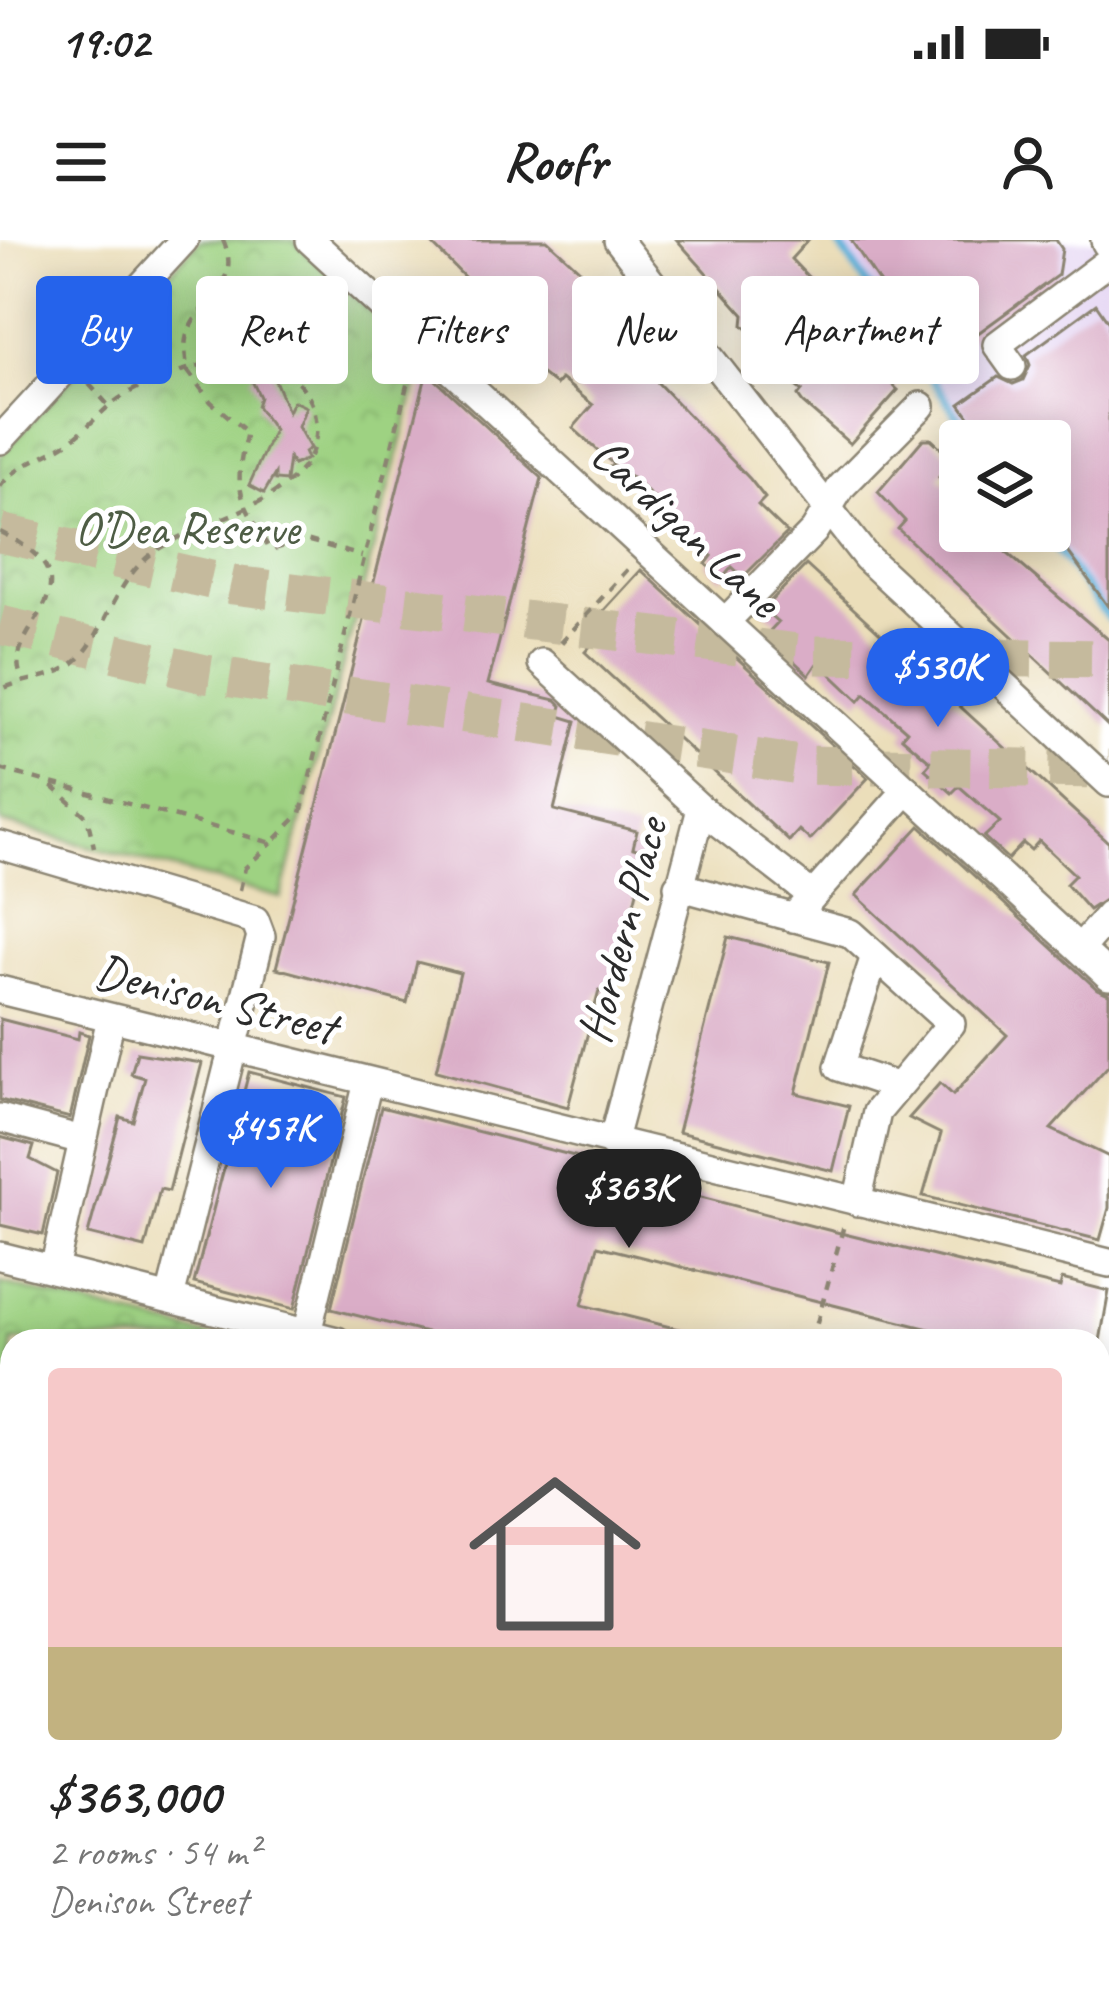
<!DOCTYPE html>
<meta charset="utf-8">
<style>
:root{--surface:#fff;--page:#f6f6f6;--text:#222;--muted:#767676;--line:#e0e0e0;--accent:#2563eb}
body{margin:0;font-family:Caveat,sans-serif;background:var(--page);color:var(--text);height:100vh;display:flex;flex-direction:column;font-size:45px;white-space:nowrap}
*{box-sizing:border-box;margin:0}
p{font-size:39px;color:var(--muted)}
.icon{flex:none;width:66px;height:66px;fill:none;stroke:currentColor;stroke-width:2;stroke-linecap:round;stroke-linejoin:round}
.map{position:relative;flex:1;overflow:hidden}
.drawer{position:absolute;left:0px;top:1089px;width:1110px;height:660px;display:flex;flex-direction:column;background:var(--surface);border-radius:36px 36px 0 0;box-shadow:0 6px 30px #0003}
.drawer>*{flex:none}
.top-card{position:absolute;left:36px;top:36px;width:1038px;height:108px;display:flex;gap:24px}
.buttons{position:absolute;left:939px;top:180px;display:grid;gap:24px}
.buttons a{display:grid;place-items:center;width:132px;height:132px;border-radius:12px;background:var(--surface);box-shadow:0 6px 30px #0003;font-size:60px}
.price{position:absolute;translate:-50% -102px;padding:0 27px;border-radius:42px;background:var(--accent);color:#fff;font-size:39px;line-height:78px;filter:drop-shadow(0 3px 6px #0008)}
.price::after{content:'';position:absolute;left:50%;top:72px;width:36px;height:27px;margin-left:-18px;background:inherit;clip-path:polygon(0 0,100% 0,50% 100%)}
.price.selected{background:#222;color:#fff}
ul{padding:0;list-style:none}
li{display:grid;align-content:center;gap:24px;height:636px;padding:0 48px}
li+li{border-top:3px solid var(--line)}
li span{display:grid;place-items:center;height:372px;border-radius:12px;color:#555}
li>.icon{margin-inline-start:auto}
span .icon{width:216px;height:216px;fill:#fffc;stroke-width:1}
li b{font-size:51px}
.chip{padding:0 42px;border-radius:12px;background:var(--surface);box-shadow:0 6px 30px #0003;font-size:42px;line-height:108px}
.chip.selected{background:var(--accent);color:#fff}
.status{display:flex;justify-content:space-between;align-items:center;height:84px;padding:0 60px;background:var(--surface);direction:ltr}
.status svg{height:33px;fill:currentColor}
header{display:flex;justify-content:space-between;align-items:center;height:156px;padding:0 48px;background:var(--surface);font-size:54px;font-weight:600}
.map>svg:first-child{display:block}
.built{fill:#e3d3f3}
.park{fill:url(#park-crowns);stroke:#647e56;stroke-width:3}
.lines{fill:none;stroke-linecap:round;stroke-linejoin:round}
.stream{stroke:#5db3da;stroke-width:8}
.building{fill:#daadc7}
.highway-tunnel{stroke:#c5ba9d;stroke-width:39;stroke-dasharray:39 20;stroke-linecap:butt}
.minor-casing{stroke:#8b8472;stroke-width:32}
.major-casing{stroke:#8b8472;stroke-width:38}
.highway-casing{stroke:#8b8472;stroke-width:44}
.path{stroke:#8b8472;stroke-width:4.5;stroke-dasharray:9 9;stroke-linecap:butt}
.minor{stroke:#fff;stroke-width:27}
.major{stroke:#fff;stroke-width:33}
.highway{stroke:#fff;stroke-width:39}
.labels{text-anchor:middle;stroke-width:10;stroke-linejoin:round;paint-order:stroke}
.street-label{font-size:48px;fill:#2b2b2b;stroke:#fff}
.park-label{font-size:48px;fill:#4e5d45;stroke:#fff}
</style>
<div class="status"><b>19:02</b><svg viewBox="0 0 49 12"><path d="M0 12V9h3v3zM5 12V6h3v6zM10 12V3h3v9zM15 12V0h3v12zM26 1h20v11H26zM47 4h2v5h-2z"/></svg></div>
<header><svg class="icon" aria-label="menu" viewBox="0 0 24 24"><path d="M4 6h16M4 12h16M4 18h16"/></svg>Roofr<svg class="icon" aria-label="person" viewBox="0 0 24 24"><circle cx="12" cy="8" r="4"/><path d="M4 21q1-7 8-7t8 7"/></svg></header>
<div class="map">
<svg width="1109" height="1749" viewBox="0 0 1109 1749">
<defs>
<pattern id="park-crowns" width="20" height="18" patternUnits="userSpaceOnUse" patternTransform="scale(3)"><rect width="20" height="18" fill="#9ed282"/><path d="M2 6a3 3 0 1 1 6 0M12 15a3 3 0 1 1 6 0" fill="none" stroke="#88b470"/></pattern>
</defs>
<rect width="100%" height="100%" fill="#fff"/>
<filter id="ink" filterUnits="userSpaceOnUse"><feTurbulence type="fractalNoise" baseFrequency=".00833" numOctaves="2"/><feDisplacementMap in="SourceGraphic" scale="24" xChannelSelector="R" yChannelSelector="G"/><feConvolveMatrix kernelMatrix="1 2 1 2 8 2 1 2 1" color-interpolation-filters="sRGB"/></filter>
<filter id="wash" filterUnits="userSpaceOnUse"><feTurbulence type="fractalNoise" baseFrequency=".004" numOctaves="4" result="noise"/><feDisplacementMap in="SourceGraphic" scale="48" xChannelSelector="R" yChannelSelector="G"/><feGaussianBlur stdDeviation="2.7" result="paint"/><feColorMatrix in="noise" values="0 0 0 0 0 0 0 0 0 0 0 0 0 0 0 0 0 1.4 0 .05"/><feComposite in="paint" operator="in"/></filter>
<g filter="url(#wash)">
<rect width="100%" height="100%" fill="#ebdeba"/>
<!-- built -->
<path class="built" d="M 836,0 L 1108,0 L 1109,379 L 1043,291 L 1050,291 L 1050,201 L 975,201 Z"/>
<!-- park -->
<g class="park">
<path d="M 200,0 L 293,0 L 423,120 L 281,658 L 0,582 L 0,216 Z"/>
<path d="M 0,1043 L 229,1101 L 12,1101 L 12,1737 L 271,1737 L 268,1749 L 0,1749 Z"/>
</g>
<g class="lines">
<!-- stream -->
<g class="stream">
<path d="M 836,0 L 975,201"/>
<path d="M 1043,291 L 1109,379"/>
</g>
</g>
<g id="blocks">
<!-- building -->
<g class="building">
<path d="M 428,0 L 547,0 L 582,32 L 576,40 L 639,110 L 633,117 L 750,239 L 765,258 L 758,265 L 787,293 L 743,337 L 732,327 L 722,339 L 706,324 L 712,316 L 658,272 L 663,267 L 630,236 L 625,242 L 610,227 L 613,224 L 573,188 L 593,165 L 561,139 L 556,145 L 515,114 L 484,78 L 492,70 L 472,53 L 476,49 Z"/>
<path d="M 677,0 L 808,0 L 791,19 L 881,113 L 871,125 L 898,150 L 850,204 L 803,163 L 798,156 L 802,151 L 788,140 L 792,136 L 753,101 L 757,97 L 743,85 L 744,75 Z"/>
<path d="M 851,0 L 1056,0 L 1062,9 L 1058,35 L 934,125 Z"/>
<path d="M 1096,64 L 1109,83 L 1109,368 L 1050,287 L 1050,201 L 987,201 L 960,164 L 998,137 L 1013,144 L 1023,140 L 1030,125 L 1026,115 Z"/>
<path d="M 265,129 L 272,133 L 288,172 L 293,161 L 306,167 L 298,187 L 310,208 L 304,212 L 307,219 L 293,225 L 289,218 L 286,241 L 275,240 L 275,234 L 264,253 L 249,245 L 274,190 L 257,166 L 260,157 L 250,137 Z"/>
<path d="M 427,132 L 542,238 L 488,444 L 556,460 L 562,466 L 559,476 L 576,481 L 554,570 L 637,591 L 633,608 L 647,612 L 611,754 L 599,751 L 568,867 L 436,831 L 460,733 L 417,722 L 407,763 L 276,728 Z"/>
<path d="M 923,199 L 931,199 L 954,220 L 939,237 L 960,255 L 960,291 L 1004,291 L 994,302 L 1109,400 L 1109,487 L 898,289 L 905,281 L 878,252 Z"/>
<path d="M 806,325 L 1109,603 L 1109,657 L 1089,670 L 1066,644 L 1075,635 L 1039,601 L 1031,610 L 1023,603 L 1008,619 L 984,597 L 1000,582 L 959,546 L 952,553 L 925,529 L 931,522 L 902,497 L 907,491 L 865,454 L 859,461 L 818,422 L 809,435 L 766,395 L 778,382 L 763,369 Z"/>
<path d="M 641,330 L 868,538 L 810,600 L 799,590 L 789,601 L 585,412 L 595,401 L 585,391 Z"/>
<path d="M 920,586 L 1097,749 L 1109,754 L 1109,825 L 1051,889 L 1109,917 L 1109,968 L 1100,1000 L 923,956 L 941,894 L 909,878 L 940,843 L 953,855 L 1007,795 L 856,655 Z"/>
<path d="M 728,697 L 829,722 L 796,853 L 849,866 L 833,931 L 678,892 Z"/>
<path d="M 0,779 L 78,799 L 79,792 L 89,795 L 70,878 L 0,860 Z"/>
<path d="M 137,813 L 202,823 L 169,951 L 160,949 L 145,1008 L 88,994 L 120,877 L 133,881 L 145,838 L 131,834 Z"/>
<path d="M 249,832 L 346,857 L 294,1069 L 194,1043 Z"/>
<path d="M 381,867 L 618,927 L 616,935 L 828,990 L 1060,1047 L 1062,1039 L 1109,1051 L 1100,1101 L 977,1101 L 598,1006 L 582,1065 L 698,1094 L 697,1101 L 458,1101 L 331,1069 Z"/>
<path d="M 0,897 L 34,906 L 30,919 L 57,933 L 43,995 L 0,985 Z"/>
</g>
</g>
</g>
<g filter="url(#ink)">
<use href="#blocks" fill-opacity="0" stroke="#8b8472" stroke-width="3"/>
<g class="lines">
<!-- highway-tunnel -->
<g class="highway-tunnel">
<path d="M 0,293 L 233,345 L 814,415 L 1109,419"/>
<path d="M 0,385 L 205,434 L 799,525 L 1109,529"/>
</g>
<!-- minor casing -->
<g class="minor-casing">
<g id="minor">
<path d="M 310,0 L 1109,736"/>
<path d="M 618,0 L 866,317 L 1109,543"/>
<path d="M 1012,126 L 997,105 L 1109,21"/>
<path d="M 0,200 L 184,0"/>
<path d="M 725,382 L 814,291 L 841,247 L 921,166"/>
<path d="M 542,423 L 701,569 L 612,903"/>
<path d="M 701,569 L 812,655"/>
<path d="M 0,605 L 255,680 L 261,696 L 170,1058"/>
<path d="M 678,646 L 850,693 L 951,784 L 877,872 L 857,962"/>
<path d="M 793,678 L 907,550"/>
<path d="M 1080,708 L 1109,675"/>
<path d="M 875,716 L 839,827 L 896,846"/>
<path d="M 0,750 L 1109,1023"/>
<path d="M 0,878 L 82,900"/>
<path d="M 0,1016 L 337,1101"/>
<path d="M 54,1029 L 111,778"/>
<path d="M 307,1093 L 368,842"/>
<path d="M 1098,1217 L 1109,1179"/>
<path d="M 1098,1320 L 1109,1325"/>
<path d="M 272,1749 L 276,1737"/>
<path d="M 660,1749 L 663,1737"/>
<path d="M 865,1749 L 869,1737"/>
</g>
</g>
<!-- major casing -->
<g class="major-casing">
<path id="major" d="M 1108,0 L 1109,2"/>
</g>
<!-- highway casing -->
<g class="highway-casing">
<g id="highway">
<path d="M 1098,1564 L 1109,1532"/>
<path d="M 1098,1675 L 1109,1642"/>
<path d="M 1035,1749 L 1039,1737"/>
<path d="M 1073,1749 L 1077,1737"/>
</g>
</g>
<!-- path -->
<g class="path">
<path d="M 223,0 C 243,44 202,57 188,92 C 183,104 186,117 187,130 L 211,162 L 247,192 C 232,253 240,257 270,310 L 306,300 L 362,316"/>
<path d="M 89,144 L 109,166"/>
<path d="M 0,247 C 15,225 46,217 68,202 C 83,192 95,178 109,166 C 140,141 188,127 227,120 C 300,107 349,189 291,240 C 250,276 196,282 154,312 C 114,340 104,398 75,422 C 53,440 25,437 0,450"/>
<path d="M 0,292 C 111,346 0,385 21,436"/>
<path d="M 561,403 L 630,327"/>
<path d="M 0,529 L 272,603 L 301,573 L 411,129"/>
<path d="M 52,546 L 87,577 L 94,607"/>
<path d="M 240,650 L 245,628 L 272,603"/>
<path d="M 812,1101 L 844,985"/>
<path d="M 0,1130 L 12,1123"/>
<path d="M 0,1696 L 12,1700"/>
<path d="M 89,1737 L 102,1749"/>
<path d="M 209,1749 L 232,1737"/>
</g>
<!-- minor -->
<use href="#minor" class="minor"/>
<!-- major -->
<use href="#major" class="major"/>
<!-- highway -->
<use href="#highway" class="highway"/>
</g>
</g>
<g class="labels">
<!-- street labels -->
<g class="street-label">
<text transform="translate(687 286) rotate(43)" y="17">Cardigan Lane</text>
<text transform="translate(621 690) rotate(-75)" y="17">Hordern Place</text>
<text transform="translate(216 758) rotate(14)" y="17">Denison Street</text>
</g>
<!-- park labels -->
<g class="park-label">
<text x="187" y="304">O’Dea Reserve</text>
</g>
</g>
</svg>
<div class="buttons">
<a><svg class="icon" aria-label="layers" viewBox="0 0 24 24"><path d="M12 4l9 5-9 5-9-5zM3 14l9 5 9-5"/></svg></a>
</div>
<b class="price" style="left:938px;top:490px">$530K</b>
<b class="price" style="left:271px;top:951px">$457K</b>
<b class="price selected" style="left:629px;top:1011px">$363K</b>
<div class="top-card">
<a class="chip selected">Buy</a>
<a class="chip">Rent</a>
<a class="chip">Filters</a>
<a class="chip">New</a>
<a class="chip">Apartment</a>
</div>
<section class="drawer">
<ul>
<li><span style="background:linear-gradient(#f6c9c9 75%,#c2b280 0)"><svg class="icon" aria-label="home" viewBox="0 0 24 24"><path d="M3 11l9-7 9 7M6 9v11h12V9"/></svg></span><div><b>$363,000</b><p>2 rooms · 54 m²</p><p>Denison Street</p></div></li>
</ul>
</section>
</div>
